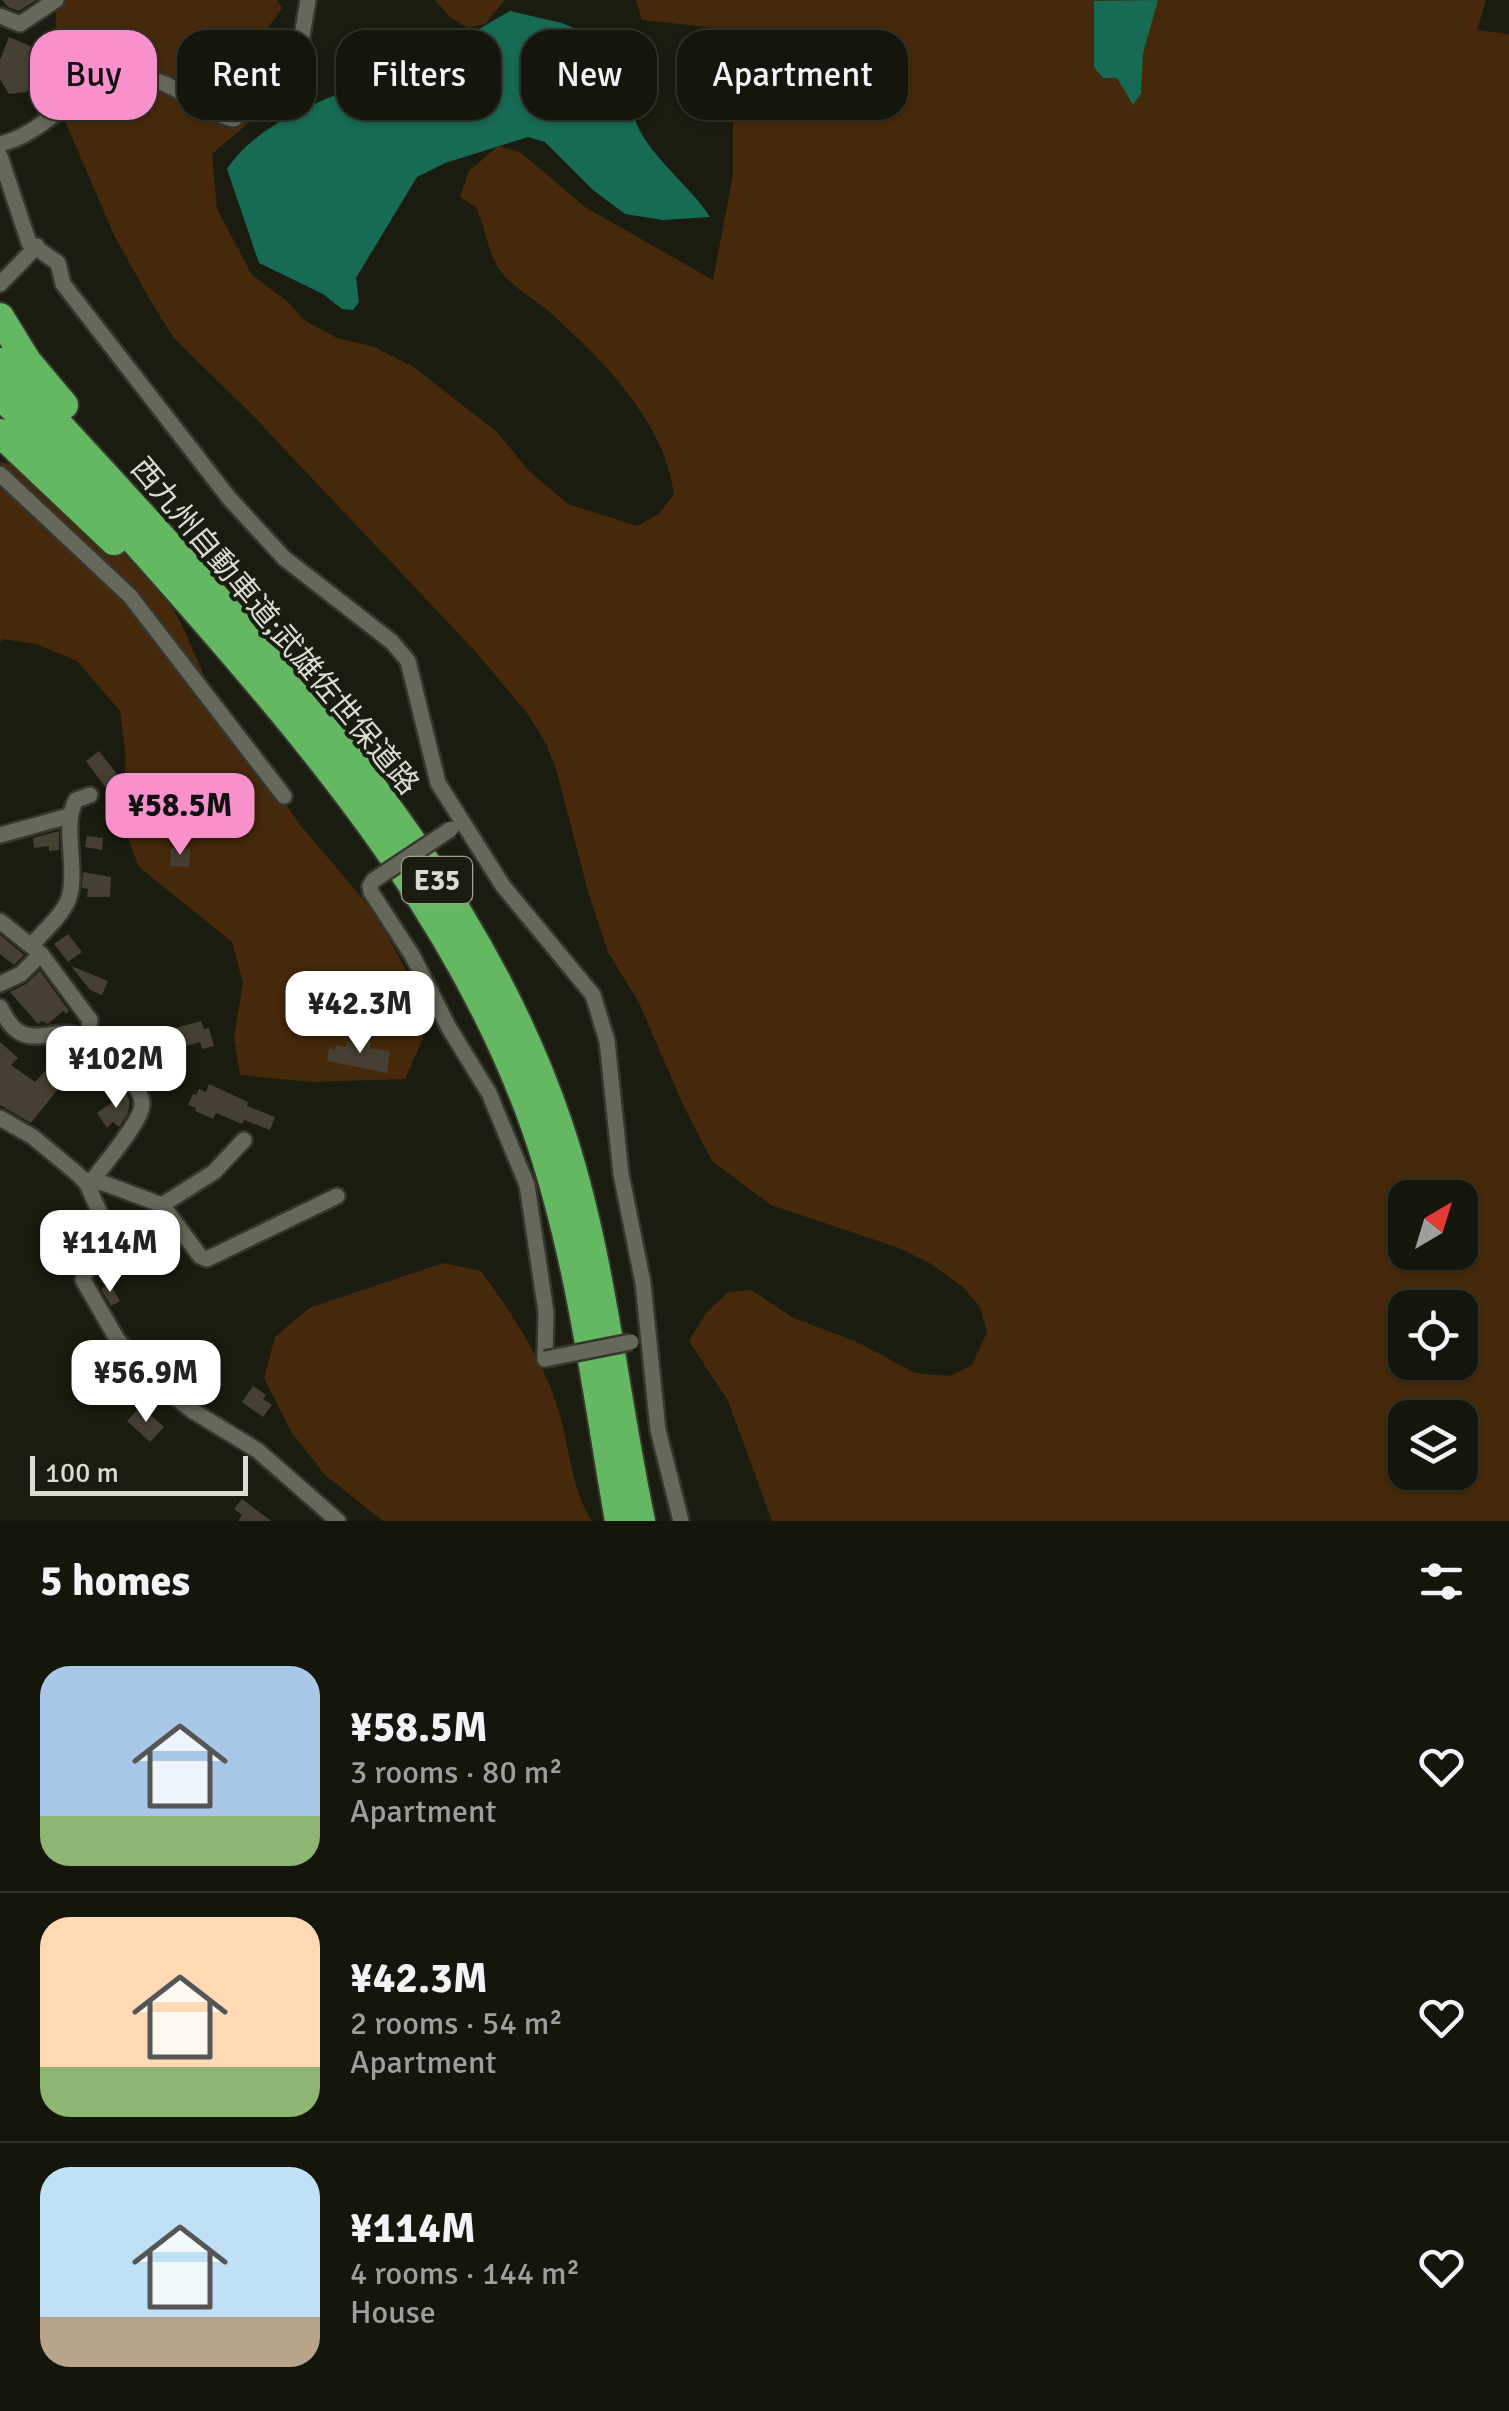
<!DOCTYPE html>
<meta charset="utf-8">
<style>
:root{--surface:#14150b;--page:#1d1e14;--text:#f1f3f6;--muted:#9d9f9d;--line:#33342c;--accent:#f890cb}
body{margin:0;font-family:Signika,"Noto Sans JP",sans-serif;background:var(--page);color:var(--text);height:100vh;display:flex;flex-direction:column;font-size:38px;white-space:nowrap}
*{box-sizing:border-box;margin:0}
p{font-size:32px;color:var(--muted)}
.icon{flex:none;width:55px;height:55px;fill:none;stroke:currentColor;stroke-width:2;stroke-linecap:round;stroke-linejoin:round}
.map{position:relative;height:1521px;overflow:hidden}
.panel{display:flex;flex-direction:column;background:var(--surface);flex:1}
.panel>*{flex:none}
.top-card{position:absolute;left:30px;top:30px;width:1000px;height:90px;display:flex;gap:20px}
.needle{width:65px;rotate:38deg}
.tools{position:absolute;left:1388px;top:1180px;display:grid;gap:20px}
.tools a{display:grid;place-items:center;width:90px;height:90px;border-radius:20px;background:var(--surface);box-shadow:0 2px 8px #0004,0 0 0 2px var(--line);font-size:50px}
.scale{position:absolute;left:30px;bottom:25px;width:218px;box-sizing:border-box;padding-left:10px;border:5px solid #dadcd3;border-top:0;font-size:28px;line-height:35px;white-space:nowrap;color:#dadcd3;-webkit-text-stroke:8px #1a1c0f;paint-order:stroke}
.price{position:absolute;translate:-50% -85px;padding:0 22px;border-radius:20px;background:#fff;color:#222;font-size:32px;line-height:65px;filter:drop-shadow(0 2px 5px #0008)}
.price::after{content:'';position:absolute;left:50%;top:60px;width:30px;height:22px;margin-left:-15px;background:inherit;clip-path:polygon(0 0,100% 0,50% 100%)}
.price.active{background:var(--accent);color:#111}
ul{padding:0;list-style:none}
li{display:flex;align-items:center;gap:30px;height:250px;padding:0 40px}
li+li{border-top:2px solid var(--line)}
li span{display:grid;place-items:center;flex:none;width:280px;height:200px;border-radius:30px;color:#555}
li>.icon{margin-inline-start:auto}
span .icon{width:120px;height:120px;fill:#fffc;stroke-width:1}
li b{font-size:42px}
h2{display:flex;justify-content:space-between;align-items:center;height:120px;padding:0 40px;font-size:42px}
.chip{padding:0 35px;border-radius:30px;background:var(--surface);box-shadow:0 2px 8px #0004,0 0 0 2px var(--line);font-size:35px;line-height:90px}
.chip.active{background:var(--accent);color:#111}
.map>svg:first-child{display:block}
.green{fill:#45290a;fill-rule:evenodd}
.water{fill:#176a53}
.building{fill:#454032}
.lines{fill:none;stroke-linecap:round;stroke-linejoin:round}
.street-casing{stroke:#34362f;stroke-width:20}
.highway-casing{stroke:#34362f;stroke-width:32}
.street{stroke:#66695a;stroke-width:15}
.highway{stroke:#64b861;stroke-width:28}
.street-bridge-casing{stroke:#34362f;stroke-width:20;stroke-linecap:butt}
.street-bridge{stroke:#66695a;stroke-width:15}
.labels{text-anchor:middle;stroke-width:8;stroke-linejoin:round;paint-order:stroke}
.shield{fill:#1a1c0f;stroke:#a0a298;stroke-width:2.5}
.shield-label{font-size:28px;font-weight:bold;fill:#dadcd3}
.street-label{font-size:30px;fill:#dadcd3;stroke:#1a1c0f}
</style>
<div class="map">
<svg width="1509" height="1521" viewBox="0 0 1509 1521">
<rect width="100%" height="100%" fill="#1a1c0f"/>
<!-- green -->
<g class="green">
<path d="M 56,0 L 277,0 L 282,8 L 241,65 L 265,109 L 212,154 L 217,209 L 252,275 L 288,302 L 304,320 L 337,338 L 374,347 L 414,367 L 498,433 L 528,470 L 568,504 L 637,526 L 659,514 L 674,494 C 666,425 605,362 555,317 C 539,301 515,290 501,272 C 487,251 486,230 476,207 L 460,197 L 469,171 L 498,146 L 520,152 L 585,207 L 713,280 L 733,174 L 733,112 L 716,28 L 642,20 L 636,0 L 1486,0 L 1477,30 L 1509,34 L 1509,1521 L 772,1521 L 728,1401 L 689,1341 L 706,1313 L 728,1292 L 751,1290 L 792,1317 L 859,1343 L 915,1373 L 949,1376 L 972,1365 L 987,1332 L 980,1307 L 963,1287 L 931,1264 L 899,1248 L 771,1205 L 712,1161 L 684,1107 L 639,1003 L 608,952 L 589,895 L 556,769 L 545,742 L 527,713 L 475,651 L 257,420 L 174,338 L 153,305 L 114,235 L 62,114 L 55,67 ZM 1405,1198 L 1460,1198 L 1460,1252 L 1405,1252 ZM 1405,1308 L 1460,1308 L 1460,1362 L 1405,1362 ZM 1405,1418 L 1460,1418 L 1460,1472 L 1405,1472 Z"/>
<path d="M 435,0 L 505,0 L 485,24 L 468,28 L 450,17 Z"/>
<path d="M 0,462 L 26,467 L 145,563 L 181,623 L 207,682 L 242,742 L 301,826 L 374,912 L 417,990 L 423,1038 L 405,1079 L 311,1082 L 240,1075 L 234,1037 L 243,983 L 232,942 L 139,867 L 121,821 L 126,759 L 120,711 L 77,661 L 36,644 L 3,639 L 0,642 Z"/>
<path d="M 443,1263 L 481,1271 C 512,1314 541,1357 558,1408 C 570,1446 570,1487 592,1521 L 383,1521 L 325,1475 L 292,1433 L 264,1378 L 275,1337 L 309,1308 Z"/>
</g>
<!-- water -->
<g class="water">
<path d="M 1158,0 L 1143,53 L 1141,93 L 1133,105 L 1117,78 L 1103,78 L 1094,67 L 1094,1 Z"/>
<path d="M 510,11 L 562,23 L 643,58 C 641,73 634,91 633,106 C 632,143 693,187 710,217 L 663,220 L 625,214 L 593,190 L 545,142 L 528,137 L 445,163 L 417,177 L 356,278 L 359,302 L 353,310 L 342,309 L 323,294 L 259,263 L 227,169 C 266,110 360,89 422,61 C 452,47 481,27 510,11 Z"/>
</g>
<!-- building -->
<g class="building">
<path d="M 2,0 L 36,0 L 19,11 L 8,7 Z"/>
<path d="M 9,37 L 40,50 L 27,92 L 9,94 L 0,79 L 0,60 Z"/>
<path d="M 99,751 L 120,778 L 106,788 L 86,761 Z"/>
<path d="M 59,831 L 59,850 L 49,851 L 49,846 L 34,848 L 33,838 Z"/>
<path d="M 87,836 L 103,838 L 102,850 L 85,847 Z"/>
<path d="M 171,848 L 190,849 L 189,867 L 170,866 Z"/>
<path d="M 83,872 L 111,877 L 110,897 L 87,897 L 88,889 L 82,888 Z"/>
<path d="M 68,934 L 82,952 L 68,962 L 54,944 Z"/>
<path d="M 0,935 L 24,955 L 14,965 L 0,954 Z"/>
<path d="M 71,966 L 108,981 L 102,995 L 90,990 Z"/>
<path d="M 40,971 L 69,1011 L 66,1014 L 63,1011 L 48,1024 L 42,1021 L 38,1024 L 10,992 L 26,984 Z"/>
<path d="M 201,1021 L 204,1029 L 209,1028 L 214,1046 L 202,1049 L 200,1042 L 156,1054 L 150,1035 Z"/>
<path d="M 354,1039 L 371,1042 L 370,1048 L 390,1051 L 387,1073 L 327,1061 L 329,1048 L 335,1050 L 336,1045 L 346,1047 L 347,1042 L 354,1043 Z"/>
<path d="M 0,1042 L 18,1058 L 11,1065 L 35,1082 L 45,1071 L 62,1084 L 31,1123 L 0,1105 Z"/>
<path d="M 209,1084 L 248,1102 L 247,1106 L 275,1117 L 270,1130 L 244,1120 L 242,1124 L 216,1113 L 213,1119 L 195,1111 L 196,1108 L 188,1105 L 193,1094 L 196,1095 L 199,1089 L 206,1092 Z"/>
<path d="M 126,1092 L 130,1102 L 128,1113 L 119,1127 L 113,1122 L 107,1128 L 97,1113 Z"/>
<path d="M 110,1284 L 120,1301 L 111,1306 L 101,1289 Z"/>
<path d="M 253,1386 L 266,1395 L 263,1399 L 272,1405 L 263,1417 L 242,1402 Z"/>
<path d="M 144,1409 L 164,1427 L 150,1442 L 127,1421 L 137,1410 L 141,1413 Z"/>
<path d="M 242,1499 L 271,1521 L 238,1521 L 242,1515 L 234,1509 Z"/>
</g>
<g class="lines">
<!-- street casing -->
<g class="street-casing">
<g id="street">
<path d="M 0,16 L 20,24 L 56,0"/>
<path d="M 0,144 C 54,132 84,68 144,78 C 182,84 201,113 234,119 L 301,59 L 300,48 L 308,0"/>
<path d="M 0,156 L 29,243 L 58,263 L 63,284 L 229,498 L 284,558 L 392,642 L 408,661 L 438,783 L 503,886 L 593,995 L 607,1041 L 621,1174 L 643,1283 L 658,1430 L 681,1521"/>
<path d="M 0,284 L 37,246"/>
<path d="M 0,474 L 130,596 L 284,796"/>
<path d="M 0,835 L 69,816"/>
<path d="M 374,880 L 370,886 L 371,892 L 412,955 L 449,1028 L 489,1093 L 527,1185 L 546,1312 L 545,1359"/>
<path d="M 0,921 L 41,954 L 90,1020 L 88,1038"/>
<path d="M 32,945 C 44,930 66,913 70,894 C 77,865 62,824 76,800 L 90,795"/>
<path d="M 0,984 L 21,974 L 41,954"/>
<path d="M 0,1007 C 5,1016 10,1027 19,1032 C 36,1042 55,1030 73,1034 C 94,1038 150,1086 141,1110 C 135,1129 105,1163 92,1181"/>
<path d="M 0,1118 L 33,1137 L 74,1171 L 86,1182 L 103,1220 L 83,1280 L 117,1339 L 147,1375 L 193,1411 L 257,1450 L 338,1521"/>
<path d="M 82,1179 L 106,1184 L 162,1205 L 200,1256 L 207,1259 L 337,1196"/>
<path d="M 162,1205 L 214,1172 L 244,1140"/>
</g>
</g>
<!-- highway casing -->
<g class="highway-casing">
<g id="highway">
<path d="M 0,317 L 27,361 L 64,405"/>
<path d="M 0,362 C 71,437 140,513 209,590 C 350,749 489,919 558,1123 C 602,1252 613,1388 641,1521"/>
<path d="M 0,394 C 71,469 140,546 208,624 C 341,777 468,935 536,1129 C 580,1255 596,1390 619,1521"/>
<path d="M 0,433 L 114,541"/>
</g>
</g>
<!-- street -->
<use href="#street" class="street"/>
<!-- highway -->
<use href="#highway" class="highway"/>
<!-- street-bridge casing -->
<g class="street-bridge-casing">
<g id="street-bridge">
<path d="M 374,880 L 451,829"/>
<path d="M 545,1359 L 631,1342"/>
</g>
</g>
<!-- street-bridge -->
<use href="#street-bridge" class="street-bridge"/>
</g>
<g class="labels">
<!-- shield labels -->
<rect class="shield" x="402" y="857" width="70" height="46" rx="8"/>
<g class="shield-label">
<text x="437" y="890">E35</text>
</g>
<!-- street labels -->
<g class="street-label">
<text transform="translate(275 626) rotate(50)" y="10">西九州自動車道;武雄佐世保道路</text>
</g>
</g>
</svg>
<div class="tools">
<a><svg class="needle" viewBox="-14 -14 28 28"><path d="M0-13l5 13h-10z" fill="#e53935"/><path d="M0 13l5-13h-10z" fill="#9d9f9d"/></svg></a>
<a><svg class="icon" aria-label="locate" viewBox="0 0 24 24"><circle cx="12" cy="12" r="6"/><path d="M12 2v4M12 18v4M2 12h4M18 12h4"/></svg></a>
<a><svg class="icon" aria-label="layers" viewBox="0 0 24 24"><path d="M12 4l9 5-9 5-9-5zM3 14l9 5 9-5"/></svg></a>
</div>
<div class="scale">100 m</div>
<b class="price active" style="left:180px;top:858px">¥58.5M</b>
<b class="price" style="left:360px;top:1056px">¥42.3M</b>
<b class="price" style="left:116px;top:1111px">¥102M</b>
<b class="price" style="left:110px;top:1295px">¥114M</b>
<b class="price" style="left:146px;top:1425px">¥56.9M</b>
<div class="top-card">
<a class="chip active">Buy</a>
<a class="chip">Rent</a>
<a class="chip">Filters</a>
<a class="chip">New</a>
<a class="chip">Apartment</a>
</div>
</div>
<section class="panel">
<h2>5 homes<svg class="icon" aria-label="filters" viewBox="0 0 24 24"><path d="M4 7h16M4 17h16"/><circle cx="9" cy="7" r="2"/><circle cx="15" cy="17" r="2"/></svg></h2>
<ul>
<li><span style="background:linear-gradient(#a9c7e8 75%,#8fb573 0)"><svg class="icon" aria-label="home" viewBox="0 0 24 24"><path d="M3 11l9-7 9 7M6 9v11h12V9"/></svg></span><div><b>¥58.5M</b><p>3 rooms · 80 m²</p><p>Apartment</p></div><svg class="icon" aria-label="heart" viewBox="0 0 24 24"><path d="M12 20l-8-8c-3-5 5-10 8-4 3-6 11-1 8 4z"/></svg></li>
<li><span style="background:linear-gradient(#ffd9b3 75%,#8fb573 0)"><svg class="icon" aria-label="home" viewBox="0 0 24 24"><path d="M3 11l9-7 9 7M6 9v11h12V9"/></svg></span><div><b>¥42.3M</b><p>2 rooms · 54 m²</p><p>Apartment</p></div><svg class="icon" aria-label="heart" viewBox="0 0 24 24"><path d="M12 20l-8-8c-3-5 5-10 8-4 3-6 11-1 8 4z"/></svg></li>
<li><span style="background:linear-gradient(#bfe0f5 75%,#b9a48a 0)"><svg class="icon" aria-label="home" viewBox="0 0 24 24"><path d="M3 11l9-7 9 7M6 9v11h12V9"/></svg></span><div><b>¥114M</b><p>4 rooms · 144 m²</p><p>House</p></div><svg class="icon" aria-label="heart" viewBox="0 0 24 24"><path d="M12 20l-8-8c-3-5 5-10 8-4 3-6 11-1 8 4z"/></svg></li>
</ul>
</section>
